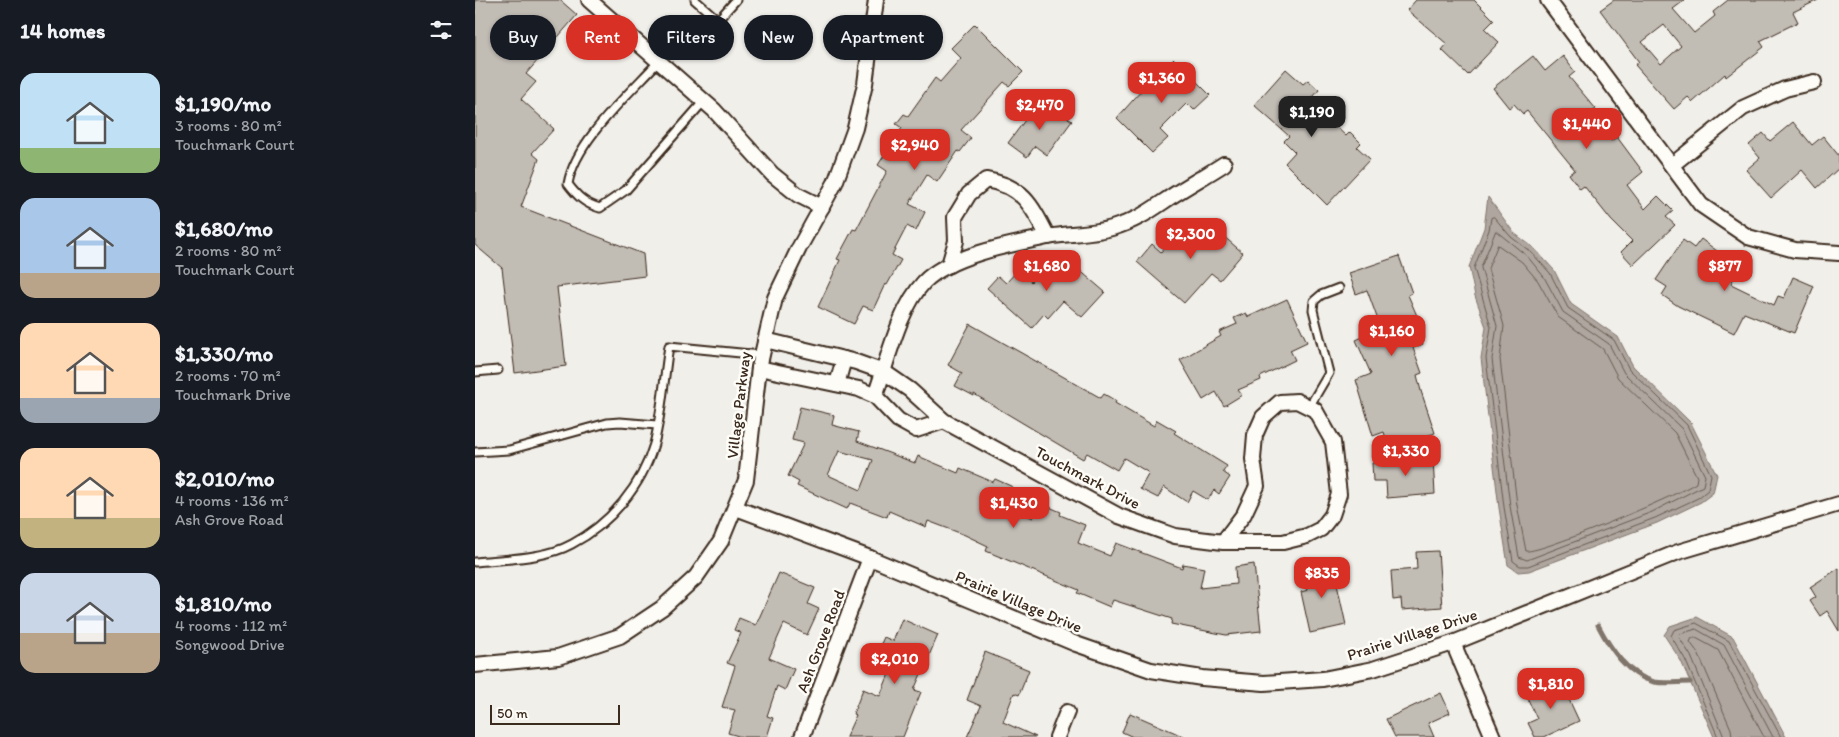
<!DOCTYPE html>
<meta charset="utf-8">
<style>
:root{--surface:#171b24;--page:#242831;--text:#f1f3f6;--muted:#9ea1a6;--accent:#d93025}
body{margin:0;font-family:Itim,sans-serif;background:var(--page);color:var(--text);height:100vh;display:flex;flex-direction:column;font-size:19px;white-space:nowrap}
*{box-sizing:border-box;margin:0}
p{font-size:16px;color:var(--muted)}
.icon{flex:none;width:28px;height:28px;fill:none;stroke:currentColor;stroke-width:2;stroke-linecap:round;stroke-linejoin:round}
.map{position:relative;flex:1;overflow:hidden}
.side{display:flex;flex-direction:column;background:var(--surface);width:475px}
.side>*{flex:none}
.top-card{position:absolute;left:15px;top:15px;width:475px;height:45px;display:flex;gap:10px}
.scale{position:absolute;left:15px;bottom:12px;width:130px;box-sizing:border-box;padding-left:5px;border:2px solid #3b2a1e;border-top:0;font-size:14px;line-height:18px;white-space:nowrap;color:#3b2a1e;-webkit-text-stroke:4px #fdfcf7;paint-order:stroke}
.price{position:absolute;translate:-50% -42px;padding:0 11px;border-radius:10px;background:var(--accent);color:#fff;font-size:16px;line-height:32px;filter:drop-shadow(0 1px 2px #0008)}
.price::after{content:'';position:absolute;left:50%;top:30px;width:15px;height:11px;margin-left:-8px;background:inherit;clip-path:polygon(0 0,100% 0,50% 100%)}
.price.current{background:#222;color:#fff}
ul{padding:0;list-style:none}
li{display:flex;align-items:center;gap:15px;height:125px;padding:0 20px}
li span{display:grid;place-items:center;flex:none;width:140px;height:100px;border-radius:15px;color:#555}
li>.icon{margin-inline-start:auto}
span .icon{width:60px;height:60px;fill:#fffc;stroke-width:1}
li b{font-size:21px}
h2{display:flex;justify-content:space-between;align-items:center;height:60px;padding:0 20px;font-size:21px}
.chip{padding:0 18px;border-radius:22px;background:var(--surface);box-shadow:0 1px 4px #0004;font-size:18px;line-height:45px}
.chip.current{background:var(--accent);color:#fff}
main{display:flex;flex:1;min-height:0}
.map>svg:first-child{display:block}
.water{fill:#aea69f;stroke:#80746b}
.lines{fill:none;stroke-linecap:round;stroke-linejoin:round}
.shore{stroke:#695c52;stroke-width:1}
.stream{stroke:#80746b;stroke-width:5}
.building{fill:#c1bcb4;stroke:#3b2a1e;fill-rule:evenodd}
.service-casing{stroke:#3b2a1e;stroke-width:11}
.minor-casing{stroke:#3b2a1e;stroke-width:18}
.service{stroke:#fdfcf7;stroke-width:7}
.minor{stroke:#fdfcf7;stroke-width:14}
.labels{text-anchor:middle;stroke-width:5;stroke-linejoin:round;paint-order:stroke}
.street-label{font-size:16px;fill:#3b2a1e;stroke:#fdfcf7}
</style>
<main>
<section class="side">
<h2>14 homes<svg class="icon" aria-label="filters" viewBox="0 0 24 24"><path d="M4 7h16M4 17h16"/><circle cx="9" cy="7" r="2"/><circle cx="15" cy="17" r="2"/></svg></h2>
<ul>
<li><span style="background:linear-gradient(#bfe0f5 75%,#8fb573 0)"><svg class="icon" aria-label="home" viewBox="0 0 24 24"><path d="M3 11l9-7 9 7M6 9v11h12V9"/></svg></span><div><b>$1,190/mo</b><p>3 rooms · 80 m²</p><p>Touchmark Court</p></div></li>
<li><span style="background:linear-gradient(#a9c7e8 75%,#b9a48a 0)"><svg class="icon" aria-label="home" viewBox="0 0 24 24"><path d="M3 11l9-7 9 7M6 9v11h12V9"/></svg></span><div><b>$1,680/mo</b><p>2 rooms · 80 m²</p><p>Touchmark Court</p></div></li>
<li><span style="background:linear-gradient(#ffd9b3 75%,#9aa5b1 0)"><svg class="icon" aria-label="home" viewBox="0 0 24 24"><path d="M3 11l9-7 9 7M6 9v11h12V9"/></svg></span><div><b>$1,330/mo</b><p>2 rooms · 70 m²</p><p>Touchmark Drive</p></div></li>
<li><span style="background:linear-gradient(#ffd9b3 70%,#c2b280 0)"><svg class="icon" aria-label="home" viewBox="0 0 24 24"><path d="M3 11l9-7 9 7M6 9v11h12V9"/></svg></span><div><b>$2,010/mo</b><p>4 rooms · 136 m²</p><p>Ash Grove Road</p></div></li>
<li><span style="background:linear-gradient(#c9d6e8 60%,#b9a48a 0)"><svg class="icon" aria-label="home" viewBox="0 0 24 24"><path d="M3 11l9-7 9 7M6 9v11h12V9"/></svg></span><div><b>$1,810/mo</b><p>4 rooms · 112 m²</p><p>Songwood Drive</p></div></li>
</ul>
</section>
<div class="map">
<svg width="1364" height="737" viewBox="0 0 1364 737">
<rect width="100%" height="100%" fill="#f1efea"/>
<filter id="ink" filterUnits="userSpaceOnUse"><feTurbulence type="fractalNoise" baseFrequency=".02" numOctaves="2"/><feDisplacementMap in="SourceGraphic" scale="10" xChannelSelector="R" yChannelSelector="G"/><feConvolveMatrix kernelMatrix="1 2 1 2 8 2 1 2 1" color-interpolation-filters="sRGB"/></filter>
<g filter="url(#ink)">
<!-- water -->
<g class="water">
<path d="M 1013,197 L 1039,233 L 1059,248 L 1079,270 L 1096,304 L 1143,337 L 1158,366 L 1216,423 L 1242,475 L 1238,493 L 1226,502 L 1182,523 L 1054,571 L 1043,572 L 1033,565 L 1024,508 L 1006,358 L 1011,327 L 1000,296 L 994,267 L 1009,228 Z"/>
<path d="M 1222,617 L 1258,637 L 1311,737 L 1239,737 L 1206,661 L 1189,635 L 1195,626 Z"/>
</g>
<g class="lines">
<!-- shore -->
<g class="shore">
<path d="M 1019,217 L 1036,237 L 1056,252 L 1075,273 L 1093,308 L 1139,340 L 1154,369 L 1212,425 L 1236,475 L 1233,490 L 1223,498 L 1180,518 L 1053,566 L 1045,566 L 1038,561 L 1029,507 L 1011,358 L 1016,327 L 999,268 L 1014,230 L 1016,218 Z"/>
<path d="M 1021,231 L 1052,256 L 1069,277 L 1088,312 L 1134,344 L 1149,373 L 1207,429 L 1230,476 L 1228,486 L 1177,512 L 1052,560 L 1044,557 L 1035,506 L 1017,359 L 1022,326 L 1006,268 Z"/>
<path d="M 1023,245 L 1047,262 L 1063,281 L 1083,317 L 1128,349 L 1143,378 L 1200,433 L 1222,477 L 1221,483 C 1203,495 1067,553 1051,551 L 1042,505 L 1025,359 L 1029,326 L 1013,269 Z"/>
<path d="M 1243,737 L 1210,659 L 1196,636 L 1199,630 L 1221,623 L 1254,641 L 1306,737"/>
<path d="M 1249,737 L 1216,656 L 1204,637 L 1205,634 L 1221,629 L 1249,645 L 1298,737"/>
<path d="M 1257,737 L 1256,729 L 1223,653 L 1215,642 L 1217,638 L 1221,638 L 1243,650 L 1289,737"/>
</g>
<!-- stream -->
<path class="stream" d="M 1123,625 C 1135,648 1152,675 1179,682 C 1190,684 1204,682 1215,682"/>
</g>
<!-- building -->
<g class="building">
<path d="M 0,0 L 85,0 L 102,15 L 51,74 L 61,82 L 46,99 L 79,129 L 57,153 L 64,159 L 46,207 L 168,254 L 170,276 L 82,287 L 91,366 L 40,373 L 27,268 L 0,245 Z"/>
<path d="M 941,0 L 999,0 L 1019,20 L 1010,29 L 1024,42 L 993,75 L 967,50 L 972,44 L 932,10 Z"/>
<path d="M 1139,0 L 1210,0 L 1198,9 L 1219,33 L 1240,16 L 1238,12 L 1253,0 L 1343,0 L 1318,12 L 1323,22 L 1285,41 L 1289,47 L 1251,77 L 1250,74 L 1218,102 L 1213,97 L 1199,109 L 1160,65 L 1164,62 L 1125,10 ZM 1189,25 L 1206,46 L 1186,64 L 1167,42 Z"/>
<path d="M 500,24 L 548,72 L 534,86 L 529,82 L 486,130 L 496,138 L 485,152 L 483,151 L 462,182 L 452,175 L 434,204 L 450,212 L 441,231 L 432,226 L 417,255 L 426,260 L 412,285 L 410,284 L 398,310 L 388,306 L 379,324 L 343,307 L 365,260 L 362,259 L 378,229 L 381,230 L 412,171 L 403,165 L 427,128 L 421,124 L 429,114 L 433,116 L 460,78 L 465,82 L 486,58 L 476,48 Z"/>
<path d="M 1058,56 L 1070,71 L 1088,56 L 1100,72 L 1094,77 L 1121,109 L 1115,113 L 1136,141 L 1142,137 L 1168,172 L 1152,185 L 1170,209 L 1183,196 L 1198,211 L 1191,217 L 1200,225 L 1158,265 L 1146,252 L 1157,241 L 1136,220 L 1109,186 L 1105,189 L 1094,174 L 1100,170 L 1052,111 L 1048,114 L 1039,104 L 1034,108 L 1018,88 Z"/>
<path d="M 699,59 L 735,95 L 719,110 L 712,103 L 685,130 L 693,138 L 677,153 L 642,118 L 667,90 Z"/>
<path d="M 811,69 L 828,84 L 833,80 L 844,90 L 834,102 L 871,136 L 875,132 L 886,143 L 882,147 L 895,159 L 852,205 L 810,163 L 820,152 L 809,141 L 814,136 L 779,105 Z"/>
<path d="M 562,104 L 580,117 L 584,111 L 597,121 L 572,155 L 560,146 L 552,157 L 533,143 Z"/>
<path d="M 1318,122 L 1337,145 L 1348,136 L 1364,156 L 1364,168 L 1342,188 L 1327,170 L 1296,198 L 1271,170 L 1285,158 L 1274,145 L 1288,133 L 1295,141 Z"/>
<path d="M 732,222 L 768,253 L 745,280 L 736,273 L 709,303 L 662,262 L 677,244 L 686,252 L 709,224 L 721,235 Z"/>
<path d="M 1226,239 L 1242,251 L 1234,262 L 1260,275 L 1256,284 L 1299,305 L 1303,296 L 1309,298 L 1318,277 L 1339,286 L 1319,333 L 1269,313 L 1259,333 L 1203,306 L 1187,295 L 1192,287 L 1181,280 L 1208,240 L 1219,248 Z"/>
<path d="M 924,256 L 937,293 L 933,295 L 946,325 L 941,328 L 948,344 L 938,348 L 947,373 L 942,375 L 946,391 L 960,433 L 914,448 L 909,432 L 898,436 L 881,380 L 896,374 L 881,340 L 901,331 L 899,326 L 904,323 L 892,290 L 881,294 L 874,273 Z"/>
<path d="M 576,259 L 588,270 L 595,262 L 630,292 L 607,317 L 588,301 L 573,318 L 569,314 L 557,328 L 512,288 L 523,276 L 531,283 L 543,270 L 556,282 Z"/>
<path d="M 812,299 L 832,342 L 815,350 L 820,360 L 785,377 L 786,380 L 763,390 L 767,395 L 749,406 L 741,392 L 728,400 L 705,360 L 746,336 L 744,332 L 762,324 L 759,318 L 771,313 L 773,317 Z"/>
<path d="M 495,324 L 626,398 L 629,394 L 641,401 L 640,403 L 679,426 L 682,420 L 701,431 L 699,433 L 752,466 L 748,472 L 755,477 L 744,494 L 739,490 L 733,500 L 718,491 L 712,502 L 689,487 L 683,498 L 665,489 L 674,473 L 649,458 L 642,470 L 612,453 L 608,459 L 499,394 L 499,396 L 480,386 L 487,373 L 473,365 Z"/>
<path d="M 325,407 L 359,415 L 357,425 L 384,432 L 382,441 L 440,463 L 443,456 L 483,473 L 485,468 L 518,482 L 520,479 L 538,487 L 529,506 L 558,518 L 565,503 L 586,512 L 585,515 L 610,525 L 603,543 L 635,556 L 641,543 L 707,568 L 708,564 L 729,568 L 725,588 L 761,584 L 760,567 L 779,564 L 786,631 L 751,635 L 696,624 L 697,619 L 638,600 L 635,607 L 602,593 L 604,590 L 511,551 L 513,546 L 490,535 L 453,521 L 451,527 L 414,511 L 412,517 L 375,503 L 372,509 L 322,486 L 324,482 L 313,476 L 329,443 L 317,440 ZM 364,451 L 398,460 L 386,490 L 353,475 Z"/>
<path d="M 958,459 L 960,494 L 912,498 L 911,481 L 898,481 L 897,463 Z"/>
<path d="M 963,551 L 967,607 L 927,610 L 926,599 L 918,600 L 916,571 L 942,569 L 941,552 Z"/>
<path d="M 857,562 L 871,625 L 835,633 L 826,592 L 833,590 L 828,568 Z"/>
<path d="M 1364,568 L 1364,631 L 1352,611 L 1345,616 L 1335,601 L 1341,597 L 1335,587 Z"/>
<path d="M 304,573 L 340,588 L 333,604 L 344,609 L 332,635 L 309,624 L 294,658 L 319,669 L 310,690 L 302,686 L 292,716 L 298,718 L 292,737 L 267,737 L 253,733 L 260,710 L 247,707 L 260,666 L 252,663 L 266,633 L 259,630 L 264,618 L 281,625 Z"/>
<path d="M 427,619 L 463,635 L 439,690 L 446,692 L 428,737 L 371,737 L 381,715 L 378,714 L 388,689 L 405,696 L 416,669 L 398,662 L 409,637 L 418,641 Z"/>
<path d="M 510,652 L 554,670 L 544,695 L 539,693 L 528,722 L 561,737 L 492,737 L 506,706 L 492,700 Z"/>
<path d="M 1085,680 L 1104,721 L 1069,737 L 1060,737 L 1053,723 L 1062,719 L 1051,695 Z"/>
<path d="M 966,693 L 975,713 L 953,723 L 959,737 L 920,737 L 911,719 Z"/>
<path d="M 655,713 L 710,737 L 658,737 L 647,732 Z"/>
</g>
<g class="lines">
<!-- service casing -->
<g class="service-casing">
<g id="service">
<path d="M 220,0 L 243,20 L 261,0"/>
<path d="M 184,61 C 154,94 100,141 93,184 C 102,196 110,204 125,208 L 151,190 L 229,101"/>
<path d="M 0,372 L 23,370"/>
<path d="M 834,407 L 854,373 L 838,310 L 839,301 L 846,295 L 864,288"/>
<path d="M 0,452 L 34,450 L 132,423 L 145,422 L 182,425"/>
<path d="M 0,562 C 30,559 70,559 97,544 C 135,524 167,486 179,444 C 187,413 189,378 194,346 L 286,355"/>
</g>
</g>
<!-- minor casing -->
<g class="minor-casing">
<g id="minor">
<path d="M 114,0 L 239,110 L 297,174 L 323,195 L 347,207"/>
<path d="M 1073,0 L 1226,205 L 1273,237 L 1320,250 L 1364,253"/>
<path d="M 1197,165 L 1268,108 L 1310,89 L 1339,82"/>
<path d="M 474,265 L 481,241 L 480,217 L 494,194 L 511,180 C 548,186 557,206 573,237"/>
<path d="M 290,340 L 381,362 L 409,372 L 435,390 L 469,421 L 644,516 L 700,536 L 748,542 L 808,542 L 832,536 L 846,529 L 857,515 L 864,494 L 858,442 L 840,410 L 822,401 L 805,402 L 788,417 L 780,435 L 778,459 L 782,486 L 769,514 L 748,542"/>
<path d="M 284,368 L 384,389 L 400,396 L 423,420 L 441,430 L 469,421"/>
<path d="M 362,384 L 369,359"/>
<path d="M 400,396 C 413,361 423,310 449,282 C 475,255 538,244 573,237 C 594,233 617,234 637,228 C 662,221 676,210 697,196 C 714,185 732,175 749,164"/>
<path d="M 261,508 L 395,558 L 601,644 L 676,670 L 727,678 L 789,683 L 848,679 L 898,669 L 978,643 L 1203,552 L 1364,504"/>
<path d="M 978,643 L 1018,737"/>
<path d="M 0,665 L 83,657 L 145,636 L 187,608 L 221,577 L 246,541 L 271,480 L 284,368 L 300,298 L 324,248 L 360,183 L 380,128 L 390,84 L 401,0"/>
<path d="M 327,737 L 395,558"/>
<path d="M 582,737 L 592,712"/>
</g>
</g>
<!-- service -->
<use href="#service" class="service"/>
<!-- minor -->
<use href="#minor" class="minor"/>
</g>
</g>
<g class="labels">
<!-- street labels -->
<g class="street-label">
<text transform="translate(263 405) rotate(-83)" y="6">Village Parkway</text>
<text transform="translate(613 477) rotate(28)" y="6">Touchmark Drive</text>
<text transform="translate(544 601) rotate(23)" y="6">Prairie Village Drive</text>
<text transform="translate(937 634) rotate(-18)" y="6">Prairie Village Drive</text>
<text transform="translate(345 641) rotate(-69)" y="6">Ash Grove Road</text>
</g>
</g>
</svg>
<div class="scale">50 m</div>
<b class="price" style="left:687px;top:104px">$1,360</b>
<b class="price" style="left:565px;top:131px">$2,470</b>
<b class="price current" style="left:837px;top:138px">$1,190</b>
<b class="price" style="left:1112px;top:150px">$1,440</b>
<b class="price" style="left:440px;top:171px">$2,940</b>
<b class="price" style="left:716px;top:260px">$2,300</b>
<b class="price" style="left:572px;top:292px">$1,680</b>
<b class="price" style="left:1250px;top:292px">$877</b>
<b class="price" style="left:917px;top:357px">$1,160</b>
<b class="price" style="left:931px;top:477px">$1,330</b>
<b class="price" style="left:539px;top:529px">$1,430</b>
<b class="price" style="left:847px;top:599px">$835</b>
<b class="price" style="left:420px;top:685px">$2,010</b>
<b class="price" style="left:1076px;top:710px">$1,810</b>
<div class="top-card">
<a class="chip">Buy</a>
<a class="chip current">Rent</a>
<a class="chip">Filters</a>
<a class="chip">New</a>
<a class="chip">Apartment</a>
</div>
</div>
</main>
